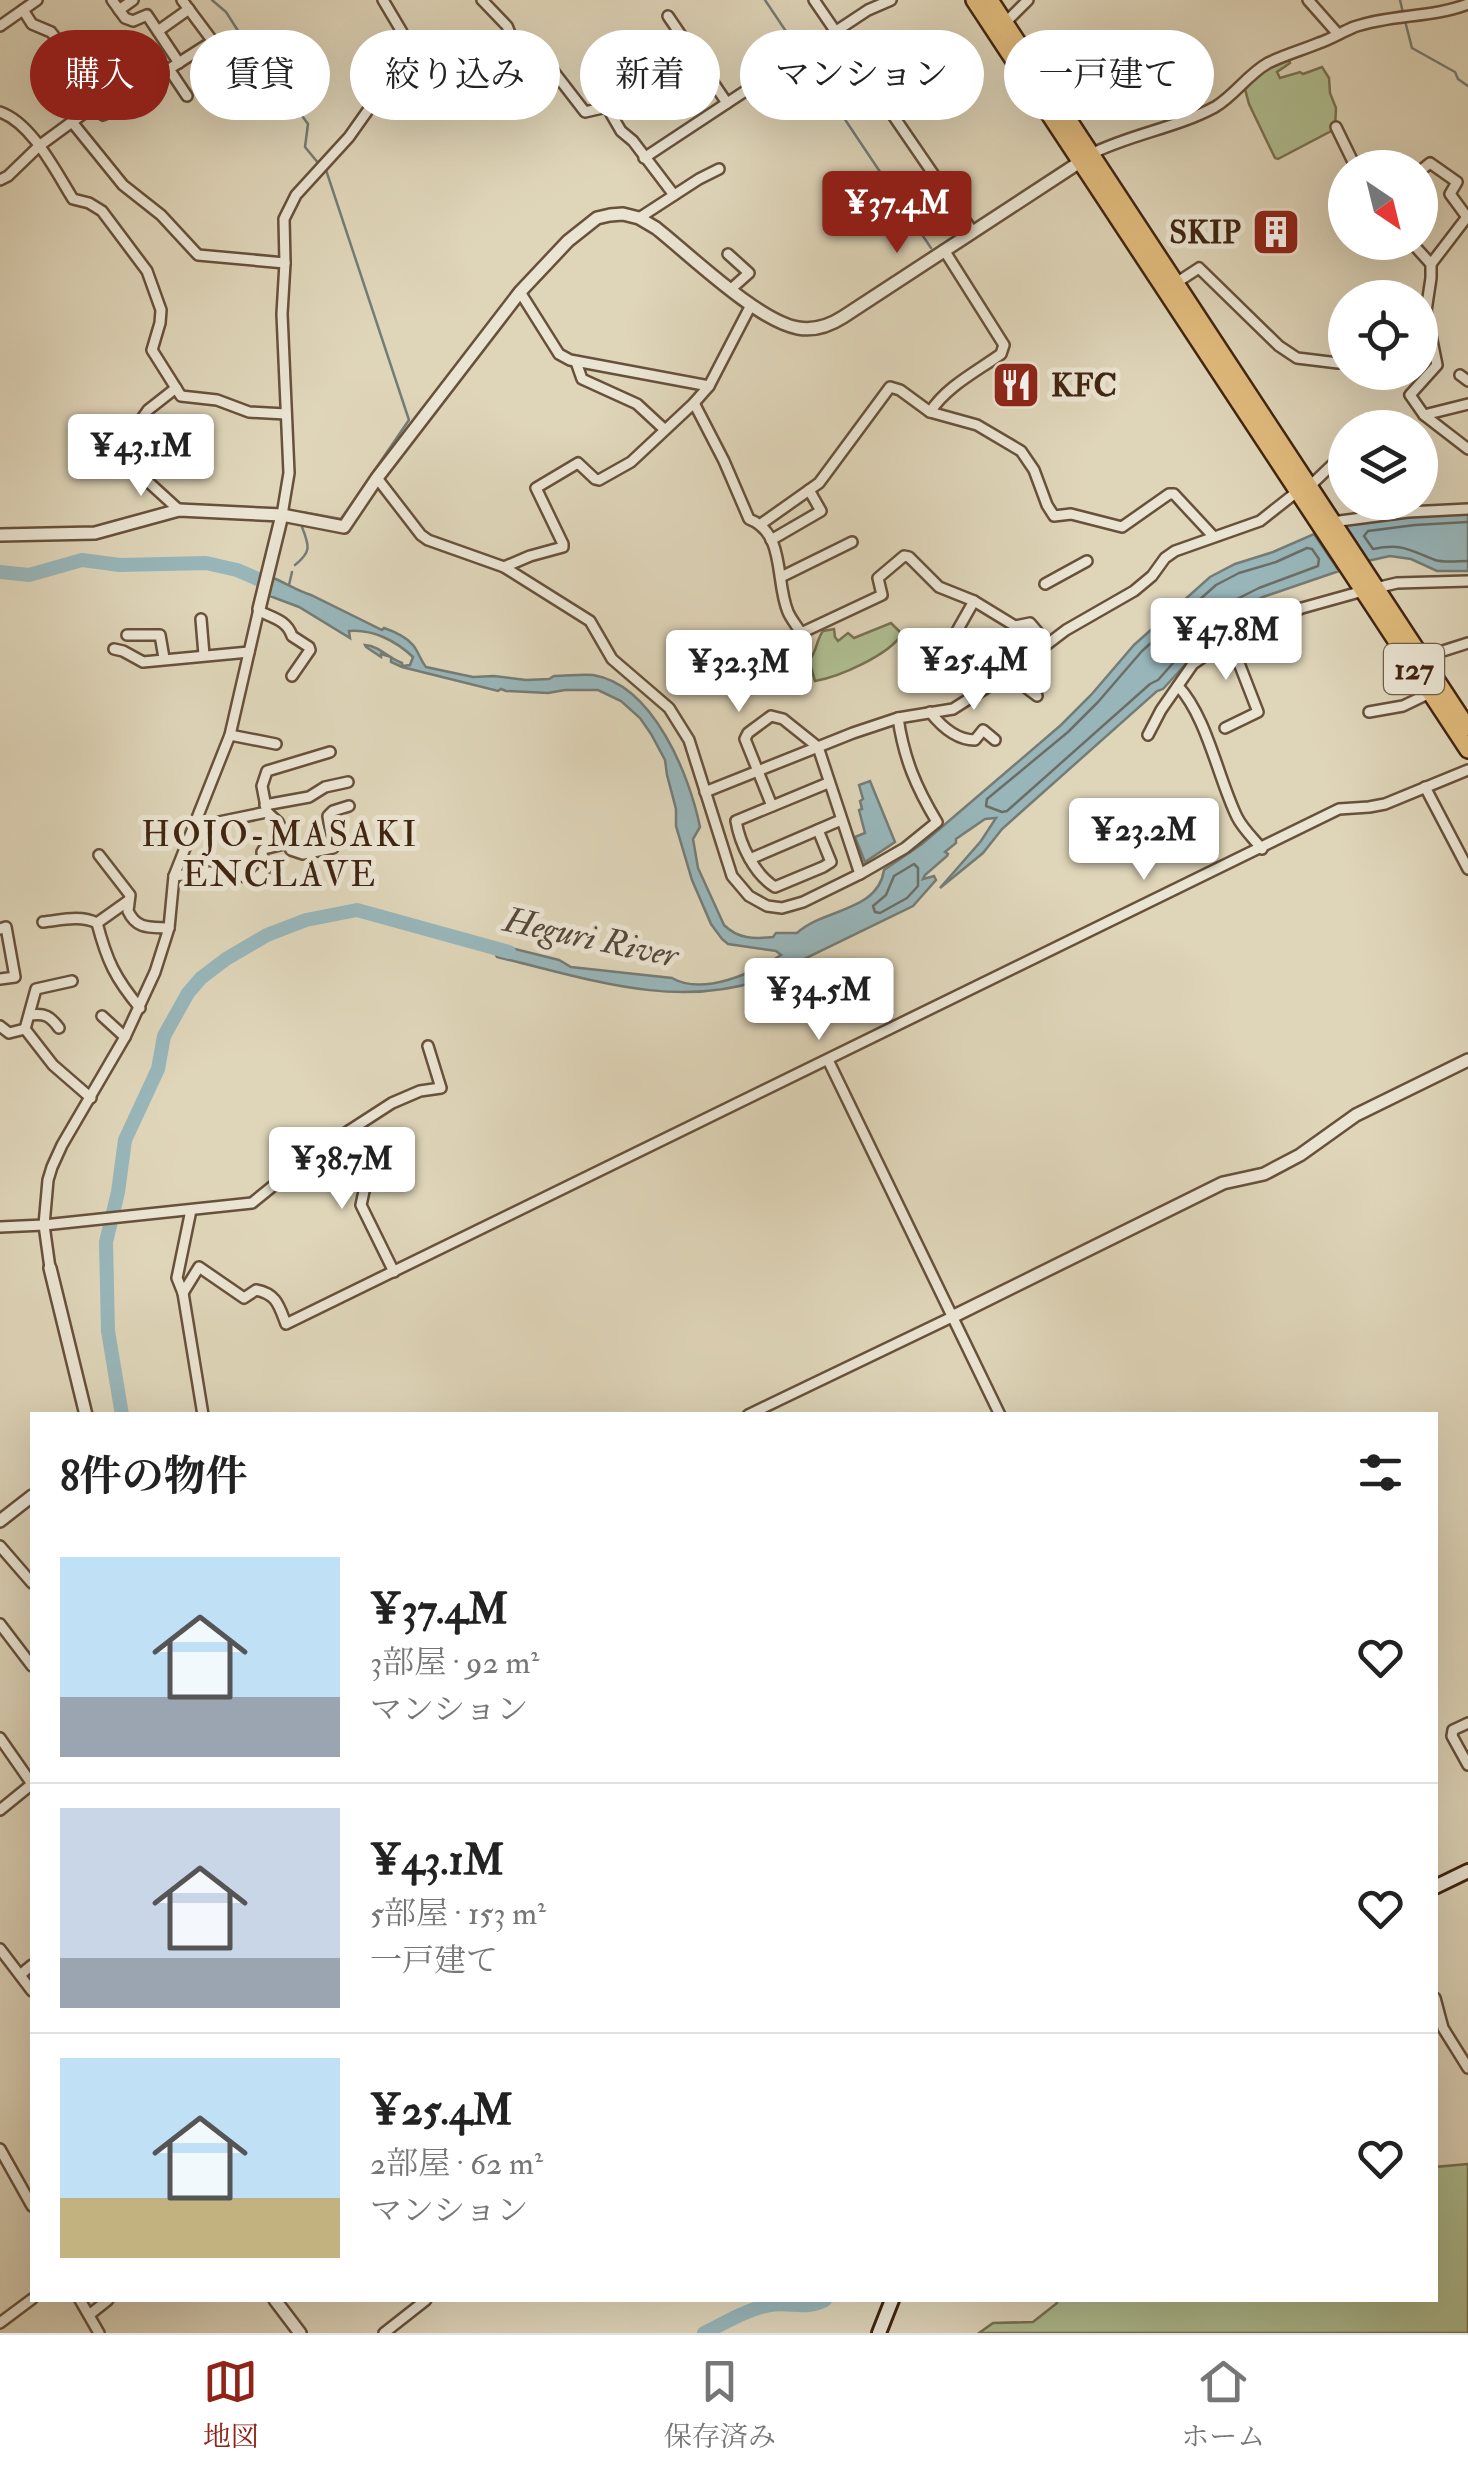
<!DOCTYPE html>
<html lang="ja">
<meta charset="utf-8">
<style>
:root{--surface:#fff;--page:#f2f2f2;--text:#222;--muted:#767676;--line:#e0e0e0;--accent:#8f2418}
body{margin:0;font-family:"IM FELL Double Pica","Noto Serif JP",serif;background:var(--page);color:var(--text);height:100vh;display:flex;flex-direction:column;font-size:38px;white-space:nowrap}
*{box-sizing:border-box;margin:0}
p{font-size:32px;color:var(--muted)}
.icon{flex:none;width:55px;height:55px;fill:none;stroke:currentColor;stroke-width:2;stroke-linecap:round;stroke-linejoin:round}
.map{position:relative;flex:1;overflow:hidden}
.drawer{position:absolute;left:30px;top:1412px;width:1408px;height:890px;display:flex;flex-direction:column;background:var(--surface);border-radius:0px;box-shadow:0 10px 40px #0002}
.drawer>*{flex:none}
.guide{position:absolute;left:30px;top:30px;width:1410px;height:90px;display:flex;gap:20px}
.needle{width:65px;rotate:145deg}
.fabs{position:absolute;left:1328px;top:150px;display:grid;gap:20px}
.fabs a{display:grid;place-items:center;width:110px;height:110px;border-radius:50%;background:var(--surface);box-shadow:0 10px 40px #0002;font-size:50px}
.price{position:absolute;translate:-50% -85px;padding:0 22px;border-radius:10px;background:#fff;color:#222;font-size:32px;line-height:65px;filter:drop-shadow(0 2px 5px #0008)}
.price::after{content:'';position:absolute;left:50%;top:60px;width:30px;height:22px;margin-left:-15px;background:inherit;clip-path:polygon(0 0,100% 0,50% 100%)}
.price.on{background:var(--accent);color:#fff}
ul{padding:0;list-style:none}
li{display:flex;align-items:center;gap:30px;height:250px;padding:0 30px}
li+li{border-top:2px solid var(--line)}
li span{display:grid;place-items:center;flex:none;width:280px;height:200px;border-radius:0px;color:#555}
li>.icon{margin-inline-start:auto}
span .icon{width:120px;height:120px;fill:#fffc;stroke-width:1}
li b{font-size:42px}
h2{display:flex;justify-content:space-between;align-items:center;height:120px;padding:0 30px;font-size:42px}
.tag{padding:0 35px;border-radius:45px;background:var(--surface);box-shadow:0 10px 40px #0002;font-size:35px;line-height:90px}
.tag.on{background:var(--accent);color:#fff}
.tabs{display:flex;justify-content:space-around;align-items:center;height:140px;border-top:2px solid var(--line);background:var(--surface);font-size:28px;color:var(--muted)}
.tabs a{display:grid;justify-items:center;gap:5px}
.tabs .on{color:var(--accent)}
.map>svg:first-child{display:block}
.green{fill:#afbe91;stroke:#787251;stroke-width:2.5}
.water{fill:#98b6ba;stroke:#757c76;stroke-width:2.5}
.lines{fill:none;stroke-linecap:round;stroke-linejoin:round}
.shore{stroke:#6c6e66;stroke-width:2.5}
.stream{stroke:#757c76;stroke-width:2.5}
.river{stroke:#98b6ba;stroke-width:14}
.minor-casing{stroke:#68513b;stroke-width:14}
.tertiary-casing{stroke:#68513b;stroke-width:16}
.secondary-casing{stroke:#402511;stroke-width:18}
.trunk-casing{stroke:#402511;stroke-width:20}
.minor{stroke:#eae4d2;stroke-width:9}
.tertiary{stroke:#eae4d2;stroke-width:11}
.secondary{stroke:#eae4d2;stroke-width:12}
.trunk{stroke:#e0ba7c;stroke-width:15}
.labels{text-anchor:middle;stroke-width:10;stroke-linejoin:round;paint-order:stroke}
.shield{fill:#eae4d2;stroke:#735e4b;stroke-width:2.5}
.shield-label{font-size:30px;font-weight:bold;fill:#402511}
.poi-label{font-size:32px;font-weight:bold;fill:#402511;stroke:#eae4d2;text-anchor:end}
.neighbourhood-label{font-size:35px;letter-spacing:2.5px;fill:#402511;stroke:#eae4d2}
.water-label{font-size:35px;font-style:italic;fill:#56493b;stroke:#eae4d2}
</style>
<div class="map">
<svg width="1468" height="2333" viewBox="0 0 1468 2333">
<rect width="100%" height="100%" fill="#dfd5b9"/>
<filter id="stains"><feTurbulence type="fractalNoise" baseFrequency=".002" numOctaves="4"/><feColorMatrix values="0 0 0 0 .2 0 0 0 0 .09 0 0 0 0 .02 0 0 0 .5 -.17"/></filter>
<radialGradient id="worn" r=".72"><stop offset=".6" stop-color="#630" stop-opacity="0"/><stop offset="1" stop-color="#630" stop-opacity=".3"/></radialGradient>
<!-- green -->
<g class="green">
<path d="M 1288,58 L 1290,63 L 1277,72 L 1280,78 L 1300,72 L 1303,74 L 1322,67 L 1329,78 L 1330,93 L 1336,108 L 1335,129 L 1278,159 L 1275,158 L 1249,104 L 1245,89 C 1257,74 1271,65 1288,58 Z"/>
<path d="M 891,623 L 902,634 C 889,655 839,677 815,681 L 809,660 C 817,652 816,640 823,631 L 834,629 L 835,637 L 838,641 L 848,633 L 854,638 Z"/>
<path d="M 1468,2164 L 1468,2333 L 979,2333 L 993,2323 L 1033,2322 L 1057,2303 L 1056,2300 L 1435,2300 L 1435,2167 Z"/>
</g>
<!-- water -->
<g class="water">
<path d="M 1468,512 L 1468,571 L 1437,571 L 1411,559 L 1390,556 L 1367,561 L 1344,525 L 1414,515 Z"/>
<path d="M 1314,534 L 1339,571 L 1263,597 L 1225,617 L 1215,619 L 1213,624 L 1196,644 L 1193,656 L 1163,689 L 1157,691 L 1002,829 L 983,853 L 940,888 L 981,841 L 996,818 L 985,819 L 956,839 L 956,843 L 945,852 L 948,854 L 947,856 L 925,875 L 923,879 L 934,876 L 936,880 L 913,906 L 761,980 C 672,1010 583,977 497,957 L 491,946 L 499,945 L 559,960 L 571,967 L 672,978 C 703,996 753,973 781,955 L 776,951 L 728,944 L 722,939 L 711,924 L 692,880 L 676,826 L 676,809 L 667,775 L 665,760 L 651,734 L 640,718 L 621,701 L 598,690 L 565,690 L 548,693 L 506,691 L 501,689 L 498,691 L 402,667 L 391,662 L 391,657 L 381,654 L 381,657 L 366,647 L 365,645 C 380,646 388,658 402,663 L 402,666 L 410,665 L 413,657 C 396,641 373,629 349,631 L 350,638 L 299,607 L 267,595 L 271,577 C 286,583 297,591 311,595 L 382,630 L 384,628 C 393,631 406,637 413,645 C 418,651 421,661 426,667 L 473,677 L 494,676 L 526,680 L 549,679 L 554,676 C 567,676 581,674 593,675 C 654,685 690,777 700,827 L 693,839 L 698,868 L 724,925 C 738,939 754,939 773,937 L 776,933 L 797,933 C 822,909 878,912 884,870 L 922,844 L 1061,725 L 1091,695 L 1134,645 L 1210,577 L 1235,564 L 1273,552 Z"/>
<path d="M 870,781 L 895,842 L 865,862 L 855,837 L 865,833 L 859,810 L 862,809 L 860,801 L 863,799 L 859,785 Z"/>
</g>
<g class="lines">
<!-- shore -->
<g class="shore">
<path d="M 1468,522 L 1415,525 L 1368,531 L 1364,536 L 1373,549 C 1403,543 1409,550 1435,560 C 1444,563 1458,561 1468,561"/>
<path d="M 1307,548 L 1312,549 L 1319,559 L 1318,566 L 1259,588 L 1223,606 L 1209,610 L 1187,639 L 1182,653 L 1158,680 L 1150,684 L 1007,811 L 1002,812 L 986,806 L 987,799 L 1068,732 L 1098,702 L 1142,651 L 1216,585 L 1239,573 L 1276,562 Z"/>
<path d="M 914,864 L 918,868 L 918,886 L 907,898 L 880,913 L 875,912 L 873,906 L 886,895 L 894,876 Z"/>
</g>
<!-- stream -->
<g class="stream">
<path d="M 212,0 L 226,12 L 242,37 L 263,64 L 270,85 L 280,101 L 300,113 L 308,124 L 305,147 L 319,164"/>
<path d="M 765,0 L 931,248"/>
<path d="M 1400,0 L 1403,13"/>
<path d="M 1405,21 L 1412,48 L 1455,72 L 1458,79 L 1468,86"/>
<path d="M 302,512 L 341,519 L 409,420 L 326,170"/>
<path d="M 295,565 C 311,552 310,547 302,527"/>
<path d="M 289,585 L 292,572"/>
</g>
<!-- river -->
<g class="river">
<path d="M 0,572 L 29,575 L 82,560 L 120,565 L 206,563 L 237,570 L 258,579 L 273,589"/>
<path d="M 122,1415 L 108,1331 L 106,1242 L 118,1192 L 125,1140 L 158,1069 L 164,1036 L 188,993 L 201,978 L 226,959 L 267,935 L 306,920 L 357,910 L 509,952"/>
<path d="M 704,2333 C 725,2323 747,2309 770,2305 C 791,2302 806,2310 825,2300"/>
</g>
<!-- minor casing -->
<g class="minor-casing">
<g id="minor">
<path d="M 112,0 L 125,18 L 133,21 L 147,15 L 179,63"/>
<path d="M 182,0 L 223,55"/>
<path d="M 482,0 L 507,26 L 519,55"/>
<path d="M 814,0 L 973,232"/>
<path d="M 1308,0 L 1338,34"/>
<path d="M 119,10 L 133,0"/>
<path d="M 668,16 L 727,103"/>
<path d="M 1005,23 L 1028,0"/>
<path d="M 0,26 L 37,0"/>
<path d="M 158,31 L 189,9"/>
<path d="M 506,63 L 534,46 L 585,112 L 607,107 L 621,131 L 633,141 L 674,195"/>
<path d="M 187,96 L 169,69 L 213,41"/>
<path d="M 95,105 L 103,115 L 116,109"/>
<path d="M 0,112 C 32,123 56,172 73,199 L 89,203 L 102,211 L 147,271 L 161,310 L 160,323 L 152,350 L 181,396 L 217,400 L 249,412 L 286,414"/>
<path d="M 72,122 L 123,185 L 161,215 L 198,255 L 285,263"/>
<path d="M 1336,127 L 1356,168"/>
<path d="M 1091,154 C 1131,134 1176,128 1215,107 C 1235,95 1247,75 1268,63 C 1284,55 1302,50 1319,43 C 1331,39 1342,32 1354,27 C 1391,14 1432,18 1468,4"/>
<path d="M 644,158 L 868,10 L 891,0"/>
<path d="M 1420,171 L 1430,163 L 1457,182 L 1450,194 L 1467,217 L 1431,264 L 1431,278 L 1426,311 L 1437,365 L 1410,395 L 1424,415 L 1468,449"/>
<path d="M 0,180 L 8,176 L 39,146 L 95,105 L 94,92 L 87,77 L 51,32 L 32,24 L 23,10"/>
<path d="M 639,218 L 699,179 L 719,169"/>
<path d="M 1411,242 L 1431,264"/>
<path d="M 728,254 L 749,273 L 731,289"/>
<path d="M 1176,283 L 1199,268 L 1279,346 L 1297,358 L 1338,363 L 1345,361"/>
<path d="M 520,292 L 559,354 L 570,360 L 709,386"/>
<path d="M 576,362 L 582,379 L 637,404 L 664,429"/>
<path d="M 1460,375 L 1468,381"/>
<path d="M 176,388 L 148,410 L 118,452 L 121,457 L 179,510"/>
<path d="M 694,403 L 724,461 L 749,519 C 786,533 775,582 788,612 C 791,619 797,626 801,633 L 882,595 L 878,578 L 904,556 L 909,557 L 939,587 L 974,601 L 1015,626 L 1030,623 L 1047,643"/>
<path d="M 930,412 C 947,386 976,372 1001,354 L 1004,345 L 944,250"/>
<path d="M 1424,415 L 1468,404"/>
<path d="M 377,478 L 421,535 L 428,540 L 504,567 L 590,621 L 612,659 L 669,708 L 689,740 L 732,876 L 749,896 L 767,906 L 782,908 L 803,902 L 860,874 L 905,848 L 937,822 C 916,787 904,759 898,718"/>
<path d="M 1309,487 L 1333,464 L 1340,465 L 1345,463"/>
<path d="M 282,515 L 289,473 L 282,314 L 285,263 L 284,219 L 296,195 L 349,137 L 395,72 L 399,57 L 402,32 L 383,0"/>
<path d="M 1332,522 L 1408,512 L 1468,509"/>
<path d="M 761,524 L 819,483 L 890,387 L 900,390 L 930,412 L 977,425 L 1021,451 L 1034,470 L 1047,505 L 1054,516 L 1071,514 L 1122,527 L 1169,494 L 1174,494 L 1213,536"/>
<path d="M 771,540 L 821,511 L 809,490"/>
<path d="M 504,567 L 530,556 L 563,547 L 563,544 L 536,488 L 578,463 L 595,479 L 599,480 L 631,462 L 694,403 L 709,386 L 751,305"/>
<path d="M 781,577 L 852,542"/>
<path d="M 1045,584 L 1087,561"/>
<path d="M 259,611 C 273,618 287,620 292,636 L 309,647 L 310,650 L 292,676"/>
<path d="M 201,619 L 204,655"/>
<path d="M 127,635 L 160,635 L 164,658"/>
<path d="M 114,649 L 123,651 L 143,662 L 249,652"/>
<path d="M 1421,658 L 1468,643"/>
<path d="M 940,661 L 974,601"/>
<path d="M 1008,674 L 1037,696"/>
<path d="M 1178,686 C 1207,717 1218,778 1237,817 C 1243,829 1254,839 1262,849"/>
<path d="M 930,712 C 941,726 956,740 975,740 L 983,730 L 995,740"/>
<path d="M 1369,712 L 1403,706 L 1430,693"/>
<path d="M 1225,728 L 1258,712 L 1230,640"/>
<path d="M 230,735 L 276,744"/>
<path d="M 1148,735 L 1161,710 L 1193,664 L 1225,642 L 1302,608 L 1363,591 L 1397,583 L 1468,581"/>
<path d="M 1425,787 L 1468,869"/>
<path d="M 705,792 L 853,733 L 898,718 L 953,709 L 1008,674 L 1066,630 L 1134,591 L 1152,576 L 1165,558 L 1175,551 L 1260,521 L 1298,491"/>
<path d="M 265,805 L 309,797 L 325,787 L 348,782"/>
<path d="M 772,806 L 745,739 L 748,733 L 771,716 L 783,719 L 818,747 L 860,874"/>
<path d="M 267,812 L 262,786 L 267,771 L 330,752"/>
<path d="M 196,824 L 209,824 L 267,812 L 278,822 L 291,850 L 303,854 L 333,848 L 328,816 L 333,811 L 349,806"/>
<path d="M 818,830 L 831,862 L 823,867 L 775,887 C 754,874 740,844 736,821 L 828,783"/>
<path d="M 99,855 L 130,895 L 128,911 C 137,930 150,927 169,928"/>
<path d="M 750,859 L 841,820"/>
<path d="M 174,876 L 209,872 L 256,878 L 264,871 L 262,852 L 264,849 L 288,843"/>
<path d="M 43,922 C 62,920 80,915 97,923 L 128,901"/>
<path d="M 97,923 C 107,961 115,978 140,1008"/>
<path d="M 0,929 L 6,927 L 15,977 L 0,979"/>
<path d="M 30,1015 C 45,1013 50,1016 59,1028"/>
<path d="M 102,1016 L 125,1037"/>
<path d="M 0,1026 L 9,1033 L 25,1029 L 53,1065 L 91,1098"/>
<path d="M 25,1029 L 36,989 L 72,981"/>
<path d="M 828,1060 L 1000,1415"/>
<path d="M 349,1131 L 367,1154 L 370,1164 L 361,1205 L 394,1272"/>
<path d="M 191,1210 L 177,1278 L 183,1293 L 203,1415"/>
<path d="M 0,1227 L 44,1225 L 252,1203 L 310,1156 L 392,1103 L 420,1091 L 441,1088 L 428,1046"/>
<path d="M 50,1268 L 44,1225 L 48,1180 L 52,1167 L 62,1145 L 125,1037 L 155,972 L 169,928 L 174,876 L 230,735 L 259,609"/>
<path d="M 183,1293 L 199,1267 L 244,1298 L 256,1290 C 277,1294 279,1306 286,1324 L 1339,809 L 1369,807 L 1385,804 L 1468,770"/>
<path d="M 748,1415 L 952,1317"/>
<path d="M 0,1546 L 32,1583"/>
<path d="M 0,1624 L 32,1666"/>
<path d="M 1468,1723 L 1453,1730 L 1452,1736 L 1468,1765"/>
<path d="M 0,1738 L 32,1784"/>
<path d="M 0,1810 L 32,1784"/>
<path d="M 0,1949 L 32,1991"/>
<path d="M 20,1975 L 32,1965"/>
<path d="M 1435,1998 L 1443,2028 L 1468,2068"/>
<path d="M 0,2149 L 32,2206"/>
<path d="M 80,2300 L 99,2333"/>
<path d="M 89,2315 L 108,2300"/>
<path d="M 0,2323 L 32,2299"/>
<path d="M 384,2333 L 426,2300"/>
</g>
</g>
<!-- tertiary casing -->
<g class="tertiary-casing">
<g id="tertiary">
<path d="M 0,535 L 95,533 L 179,510 L 282,515 L 344,527 L 377,478 L 520,292 L 568,241 L 597,218 L 610,215 L 623,214 L 639,218 L 656,228 C 690,255 758,321 798,328 C 815,331 829,326 843,317 L 1086,158"/>
<path d="M 259,609 L 282,515"/>
<path d="M 50,1268 L 86,1415"/>
<path d="M 952,1317 L 1223,1183 L 1264,1174 L 1300,1155 L 1356,1115 L 1468,1060"/>
<path d="M 0,1521 L 32,1496"/>
<path d="M 275,2300 L 300,2333"/>
</g>
</g>
<!-- secondary casing -->
<g class="secondary-casing">
<g id="secondary">
<path d="M 1435,1887 L 1468,1871"/>
<path d="M 879,2333 L 892,2300"/>
</g>
</g>
<!-- trunk casing -->
<g class="trunk-casing">
<g id="trunk">
<path d="M 974,0 L 1468,750"/>
<path d="M 990,0 L 1468,728"/>
</g>
</g>
<!-- minor -->
<use href="#minor" class="minor"/>
<!-- tertiary -->
<use href="#tertiary" class="tertiary"/>
<!-- secondary -->
<use href="#secondary" class="secondary"/>
<!-- trunk -->
<use href="#trunk" class="trunk"/>
</g>
<!-- icons -->
<defs>
<g id="building-square" transform="scale(2.5)"><rect x="-9" y="-9" width="18" height="18" rx="4" fill="#8f2418" stroke="#eae4d2"/><path d="M-4-6H4V6H1V3H-1V6H-4ZM-2.5-4.3h1.7v1.8h-1.7ZM.8-4.3h1.7v1.8H.8ZM-2.5-1h1.7V.8h-1.7ZM.8-1h1.7V.8H.8Z" fill="#fff"/></g>
<g id="restaurant-square" transform="scale(2.5)"><rect x="-9" y="-9" width="18" height="18" rx="4" fill="#8f2418" stroke="#eae4d2"/><path d="M-5-6h1v4h1v-4h1v4h1v-4h1v5L-1.5 .5V6h-2V.5L-5-1ZM5-6V6H3V1.5H1.5Q1.5-4 5-6Z" fill="#fff"/></g>
</defs>
<g fill-rule="evenodd">
<use href="#building-square" x="1276" y="232"/>
<use href="#restaurant-square" x="1016" y="385"/>
</g>
<g class="labels">
<!-- shield labels -->
<rect class="shield" x="1384" y="644" width="60" height="50" rx="8"/>
<g class="shield-label">
<text x="1414" y="679">127</text>
</g>
<!-- poi labels -->
<g class="poi-label">
<text x="1241" y="243">SKIP</text>
<text x="1051" y="396" text-anchor="start">KFC</text>
</g>
<!-- neighbourhood labels -->
<g class="neighbourhood-label">
<text x="280" y="846">HOJO-MASAKI<tspan x="280" dy="40">ENCLAVE</tspan></text>
</g>
<!-- water labels -->
<g class="water-label">
<text transform="translate(591 937) rotate(12)" y="12">Heguri River</text>
</g>
</g>
<rect width="100%" height="100%" filter="url(#stains)"/>
<rect width="100%" height="100%" fill="url(#worn)"/>
</svg>
<div class="fabs">
<a><svg class="needle" viewBox="-14 -14 28 28"><path d="M0-13l5 13h-10z" fill="#e53935"/><path d="M0 13l5-13h-10z" fill="#767676"/></svg></a>
<a><svg class="icon" aria-label="locate" viewBox="0 0 24 24"><circle cx="12" cy="12" r="6"/><path d="M12 2v4M12 18v4M2 12h4M18 12h4"/></svg></a>
<a><svg class="icon" aria-label="layers" viewBox="0 0 24 24"><path d="M12 4l9 5-9 5-9-5zM3 14l9 5 9-5"/></svg></a>
</div>
<b class="price on" style="left:897px;top:256px">¥37.4M</b>
<b class="price" style="left:141px;top:499px">¥43.1M</b>
<b class="price" style="left:1226px;top:683px">¥47.8M</b>
<b class="price" style="left:974px;top:713px">¥25.4M</b>
<b class="price" style="left:739px;top:715px">¥32.3M</b>
<b class="price" style="left:1144px;top:883px">¥23.2M</b>
<b class="price" style="left:819px;top:1043px">¥34.5M</b>
<b class="price" style="left:342px;top:1212px">¥38.7M</b>
<div class="guide">
<a class="tag on">購入</a>
<a class="tag">賃貸</a>
<a class="tag">絞り込み</a>
<a class="tag">新着</a>
<a class="tag">マンション</a>
<a class="tag">一戸建て</a>
</div>
<section class="drawer">
<h2>8件の物件<svg class="icon" aria-label="filters" viewBox="0 0 24 24"><path d="M4 7h16M4 17h16"/><circle cx="9" cy="7" r="2"/><circle cx="15" cy="17" r="2"/></svg></h2>
<ul>
<li><span style="background:linear-gradient(#bfe0f5 70%,#9aa5b1 0)"><svg class="icon" aria-label="home" viewBox="0 0 24 24"><path d="M3 11l9-7 9 7M6 9v11h12V9"/></svg></span><div><b>¥37.4M</b><p>3部屋 · 92 m²</p><p>マンション</p></div><svg class="icon" aria-label="heart" viewBox="0 0 24 24"><path d="M12 20l-8-8c-3-5 5-10 8-4 3-6 11-1 8 4z"/></svg></li>
<li><span style="background:linear-gradient(#c9d6e8 75%,#9aa5b1 0)"><svg class="icon" aria-label="home" viewBox="0 0 24 24"><path d="M3 11l9-7 9 7M6 9v11h12V9"/></svg></span><div><b>¥43.1M</b><p>5部屋 · 153 m²</p><p>一戸建て</p></div><svg class="icon" aria-label="heart" viewBox="0 0 24 24"><path d="M12 20l-8-8c-3-5 5-10 8-4 3-6 11-1 8 4z"/></svg></li>
<li><span style="background:linear-gradient(#bfe0f5 70%,#c2b280 0)"><svg class="icon" aria-label="home" viewBox="0 0 24 24"><path d="M3 11l9-7 9 7M6 9v11h12V9"/></svg></span><div><b>¥25.4M</b><p>2部屋 · 62 m²</p><p>マンション</p></div><svg class="icon" aria-label="heart" viewBox="0 0 24 24"><path d="M12 20l-8-8c-3-5 5-10 8-4 3-6 11-1 8 4z"/></svg></li>
</ul>
</section>
</div>
<nav class="tabs">
<a class="on"><svg class="icon" aria-label="map" viewBox="0 0 24 24"><path d="M3 6l6-2 6 2 6-2v14l-6 2-6-2-6 2zM9 4v14M15 6v14"/></svg>地図</a>
<a><svg class="icon" aria-label="saved" viewBox="0 0 24 24"><path d="M7 4h10v16l-5-4-5 4z"/></svg>保存済み</a>
<a><svg class="icon" aria-label="home" viewBox="0 0 24 24"><path d="M3 11l9-7 9 7M6 9v11h12V9"/></svg>ホーム</a>
</nav>
